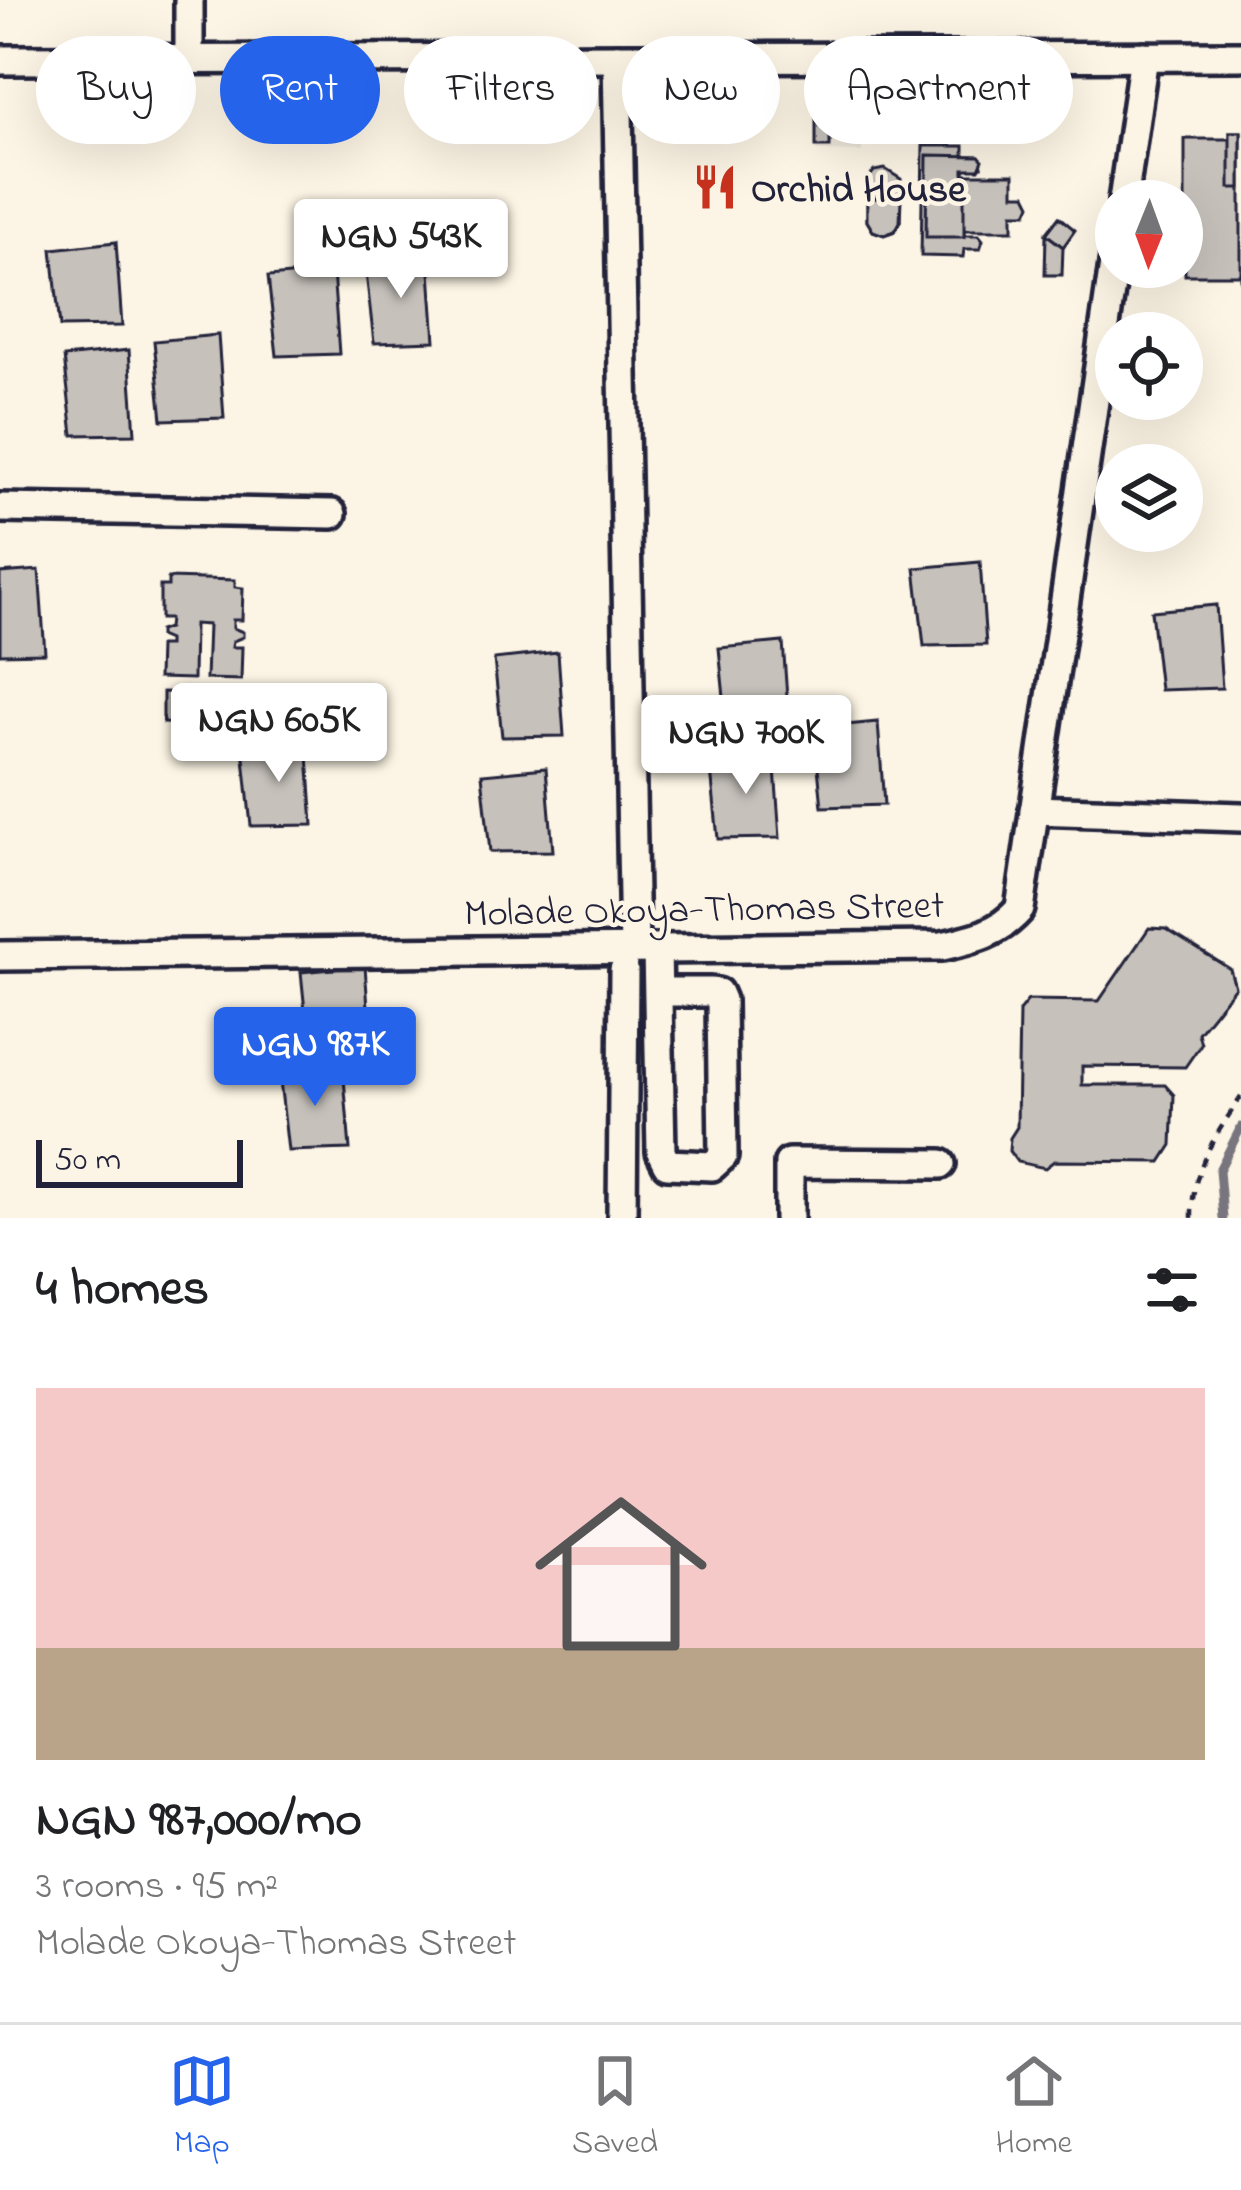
<!DOCTYPE html>
<meta charset="utf-8">
<style>
:root{--surface:#fff;--page:#f2f2f2;--text:#202124;--muted:#757577;--line:#e0e0e0;--accent:#2563eb}
body{margin:0;font-family:"Indie Flower",sans-serif;background:var(--page);color:var(--text);height:100vh;display:flex;flex-direction:column;font-size:45px;white-space:nowrap}
*{box-sizing:border-box;margin:0}
p{font-size:39px;color:var(--muted)}
.icon{flex:none;width:66px;height:66px;fill:none;stroke:currentColor;stroke-width:2;stroke-linecap:round;stroke-linejoin:round}
.map{position:relative;height:1218px;overflow:hidden}
.panel{display:flex;flex-direction:column;background:var(--surface);flex:1}
.panel>*{flex:none}
.hud{position:absolute;left:36px;top:36px;width:1170px;height:108px;display:flex;gap:24px}
.needle{width:78px;rotate:181deg}
.controls{position:absolute;left:1095px;top:180px;display:grid;gap:24px}
.controls a{display:grid;place-items:center;width:108px;height:108px;border-radius:50%;background:var(--surface);box-shadow:0 12px 48px #0002;font-size:60px}
.scale{position:absolute;left:36px;bottom:30px;width:207px;box-sizing:border-box;padding-left:12px;border:6px solid #22223b;border-top:0;font-size:33px;line-height:42px;white-space:nowrap;color:#22223b;-webkit-text-stroke:9px #fcf5e5;paint-order:stroke}
.price{position:absolute;translate:-50% -102px;padding:0 27px;border-radius:12px;background:#fff;color:#222;font-size:39px;line-height:78px;filter:drop-shadow(0 3px 6px #0008)}
.price::after{content:'';position:absolute;left:50%;top:72px;width:36px;height:27px;margin-left:-18px;background:inherit;clip-path:polygon(0 0,100% 0,50% 100%)}
.price.selected{background:var(--accent);color:#fff}
ul{padding:0;list-style:none}
li{display:grid;align-content:center;gap:24px;height:636px;padding:0 36px}
li+li{border-top:3px solid var(--line)}
li span{display:grid;place-items:center;height:372px;border-radius:0px;color:#555}
li>.icon{margin-inline-start:auto}
span .icon{width:216px;height:216px;fill:#fffc;stroke-width:1}
li b{font-size:51px}
h2{display:flex;justify-content:space-between;align-items:center;height:144px;padding:0 36px;font-size:51px}
.tag{padding:0 42px;border-radius:54px;background:var(--surface);box-shadow:0 12px 48px #0002;font-size:42px;line-height:108px}
.tag.selected{background:var(--accent);color:#fff}
.tabs{display:flex;justify-content:space-around;align-items:center;height:168px;border-top:3px solid var(--line);background:var(--surface);font-size:33px;color:var(--muted)}
.tabs a{display:grid;justify-items:center;gap:6px}
.tabs .selected{color:var(--accent)}
.map>svg:first-child{display:block}
.built{fill:#ece5d8}
.lines{fill:none;stroke-linecap:round;stroke-linejoin:round}
.stream{stroke:#78757e;stroke-width:9}
.building{fill:#c6c1bb;stroke:#22223b;stroke-width:3}
.minor-casing{stroke:#22223b;stroke-width:36}
.path{stroke:#22223b;stroke-width:4.5;stroke-dasharray:9 9;stroke-linecap:butt}
.minor{stroke:#fcf5e5;stroke-width:27}
.labels{text-anchor:middle;stroke-width:9;stroke-linejoin:round;paint-order:stroke}
.poi-label{font-size:39px;font-weight:bold;fill:#22223b;stroke:#fcf5e5;text-anchor:start}
.street-label{font-size:39px;fill:#22223b;stroke:#fcf5e5}
</style>
<div class="map">
<svg width="1241" height="1218" viewBox="0 0 1241 1218">
<rect width="100%" height="100%" fill="#fcf5e5"/>
<filter id="ink" filterUnits="userSpaceOnUse"><feTurbulence type="fractalNoise" baseFrequency=".00833" numOctaves="2"/><feDisplacementMap in="SourceGraphic" scale="24" xChannelSelector="R" yChannelSelector="G"/><feConvolveMatrix kernelMatrix="1 2 1 2 8 2 1 2 1" color-interpolation-filters="sRGB"/></filter>
<g filter="url(#ink)">
<!-- built -->
<path class="built" d="M 816,115 L 861,116 L 862,152 L 816,151 Z"/>
<g class="lines">
<!-- stream -->
<path class="stream" d="M 1223,1218 L 1219,1170 L 1241,1127"/>
</g>
<!-- building -->
<g class="building">
<path d="M 978,89 L 978,101 L 877,102 L 877,90 Z"/>
<rect x="816" y="115" width="14" height="32"/>
<path d="M 1230,132 L 1241,132 L 1241,283 L 1241,275 L 1185,275 L 1185,139 L 1230,139 Z"/>
<rect x="1230" y="132" width="11" height="56"/>
<path d="M 923,146 L 964,146 L 964,156 L 979,156 L 982,166 L 964,169 L 964,174 L 1014,174 L 1014,194 L 1026,194 L 1031,204 L 1027,213 L 1013,213 L 1013,230 L 964,230 L 964,235 L 979,235 L 983,240 L 980,249 L 964,249 L 963,257 L 921,256 Z"/>
<path d="M 927,155 L 979,156 L 983,160 L 979,169 L 964,169 L 964,237 L 926,237 Z"/>
<path d="M 885,169 L 901,179 L 900,222 L 895,231 L 884,235 L 873,231 L 867,221 L 867,198 L 868,179 L 874,171 Z"/>
<path d="M 867,198 L 901,199 L 900,222 L 895,231 L 884,235 L 873,231 L 867,221 Z"/>
<path d="M 1059,217 L 1075,230 L 1063,247 L 1046,234 Z"/>
<path d="M 1046,234 L 1063,247 L 1062,275 L 1045,275 Z"/>
<path d="M 116,242 L 122,326 L 60,327 L 52,249 Z"/>
<path d="M 429,258 L 435,341 L 374,343 L 365,264 Z"/>
<path d="M 333,271 L 339,354 L 277,356 L 268,277 Z"/>
<path d="M 218,335 L 224,418 L 162,420 L 154,341 Z"/>
<path d="M 129,350 L 135,434 L 73,435 L 64,357 Z"/>
<path d="M 980,562 L 986,645 L 924,646 L 915,568 Z"/>
<path d="M 39,570 L 45,653 L 0,654 L 0,573 Z"/>
<path d="M 168,578 L 235,580 L 235,587 L 243,588 L 242,620 L 233,620 L 233,628 L 243,632 L 243,637 L 233,641 L 232,647 L 242,647 L 241,680 L 206,679 L 208,625 L 194,624 L 193,679 L 158,678 L 159,646 L 168,646 L 168,640 L 159,636 L 159,631 L 168,628 L 169,619 L 160,619 L 160,586 L 168,586 Z"/>
<path d="M 1216,605 L 1222,688 L 1160,690 L 1151,611 Z"/>
<path d="M 783,642 L 789,725 L 727,727 L 719,648 Z"/>
<path d="M 558,652 L 564,736 L 502,737 L 494,659 Z"/>
<path d="M 163,692 L 239,694 L 238,725 L 163,723 Z"/>
<path d="M 878,722 L 884,805 L 822,807 L 814,728 Z"/>
<path d="M 307,741 L 313,825 L 251,826 L 243,748 Z"/>
<path d="M 774,754 L 780,838 L 718,839 L 710,760 Z"/>
<path d="M 546,768 L 553,851 L 490,852 L 482,774 Z"/>
<path d="M 1149,928 L 1166,929 L 1230,969 L 1235,987 L 1198,1033 L 1201,1044 L 1185,1067 L 1082,1066 L 1082,1085 L 1165,1085 L 1174,1095 L 1172,1145 L 1161,1162 L 1054,1161 L 1045,1168 L 1017,1162 L 1009,1151 L 1010,1138 L 1017,1127 L 1019,1011 L 1028,1000 L 1099,1001 Z"/>
<path d="M 365,966 L 371,1049 L 309,1050 L 301,972 Z"/>
<path d="M 343,1066 L 350,1149 L 288,1151 L 279,1072 Z"/>
</g>
<g class="lines">
<!-- minor casing -->
<g class="minor-casing">
<g id="minor">
<path d="M 189,0 L 189,59"/>
<path d="M 617,58 L 634,949"/>
<path d="M 0,60 L 1241,56"/>
<path d="M 1123,201 L 1144,56"/>
<path d="M 0,508 L 332,514"/>
<path d="M 1034,810 L 1241,817"/>
<path d="M 657,949 L 661,1152 L 667,1164 L 712,1166 L 723,1156 L 721,1000 L 718,993 L 710,992 L 658,992"/>
<path d="M 0,956 L 942,946 C 974,939 998,934 1020,909 L 1116,250"/>
<path d="M 622,1218 L 624,970"/>
<path d="M 789,1218 L 789,1163 L 941,1164"/>
</g>
</g>
<!-- path -->
<path class="path" d="M 1192,1218 C 1191,1170 1215,1136 1241,1097"/>
<!-- minor -->
<use href="#minor" class="minor"/>
</g>
</g>
<!-- icons -->
<defs>
<g id="restaurant-bare" transform="scale(3.6)"><path d="M-5-6h1v4h1v-4h1v4h1v-4h1v5L-1.5 .5V6h-2V.5L-5-1ZM5-6V6H3V1.5H1.5Q1.5-4 5-6Z" fill="#c8321e" stroke="#fcf5e5" stroke-width="2.5" paint-order="stroke"/></g>
</defs>
<g fill-rule="evenodd">
<use href="#restaurant-bare" x="715" y="187"/>
</g>
<g class="labels">
<!-- poi labels -->
<g class="poi-label">
<text x="751" y="201">Orchid House</text>
</g>
<!-- street labels -->
<g class="street-label">
<text transform="translate(704 907) rotate(-1)" y="14">Molade Okoya-Thomas Street</text>
</g>
</g>
</svg>
<div class="controls">
<a><svg class="needle" viewBox="-14 -14 28 28"><path d="M0-13l5 13h-10z" fill="#e53935"/><path d="M0 13l5-13h-10z" fill="#757577"/></svg></a>
<a><svg class="icon" aria-label="locate" viewBox="0 0 24 24"><circle cx="12" cy="12" r="6"/><path d="M12 2v4M12 18v4M2 12h4M18 12h4"/></svg></a>
<a><svg class="icon" aria-label="layers" viewBox="0 0 24 24"><path d="M12 4l9 5-9 5-9-5zM3 14l9 5 9-5"/></svg></a>
</div>
<div class="scale">50 m</div>
<b class="price" style="left:401px;top:301px">NGN 543K</b>
<b class="price" style="left:279px;top:785px">NGN 605K</b>
<b class="price" style="left:746px;top:797px">NGN 700K</b>
<b class="price selected" style="left:315px;top:1109px">NGN 987K</b>
<div class="hud">
<a class="tag">Buy</a>
<a class="tag selected">Rent</a>
<a class="tag">Filters</a>
<a class="tag">New</a>
<a class="tag">Apartment</a>
</div>
</div>
<section class="panel">
<h2>4 homes<svg class="icon" aria-label="filters" viewBox="0 0 24 24"><path d="M4 7h16M4 17h16"/><circle cx="9" cy="7" r="2"/><circle cx="15" cy="17" r="2"/></svg></h2>
<ul>
<li><span style="background:linear-gradient(#f6c9c9 70%,#b9a48a 0)"><svg class="icon" aria-label="home" viewBox="0 0 24 24"><path d="M3 11l9-7 9 7M6 9v11h12V9"/></svg></span><div><b>NGN 987,000/mo</b><p>3 rooms · 95 m²</p><p>Molade Okoya-Thomas Street</p></div></li>
</ul>
</section>
<nav class="tabs">
<a class="selected"><svg class="icon" aria-label="map" viewBox="0 0 24 24"><path d="M3 6l6-2 6 2 6-2v14l-6 2-6-2-6 2zM9 4v14M15 6v14"/></svg>Map</a>
<a><svg class="icon" aria-label="saved" viewBox="0 0 24 24"><path d="M7 4h10v16l-5-4-5 4z"/></svg>Saved</a>
<a><svg class="icon" aria-label="home" viewBox="0 0 24 24"><path d="M3 11l9-7 9 7M6 9v11h12V9"/></svg>Home</a>
</nav>
